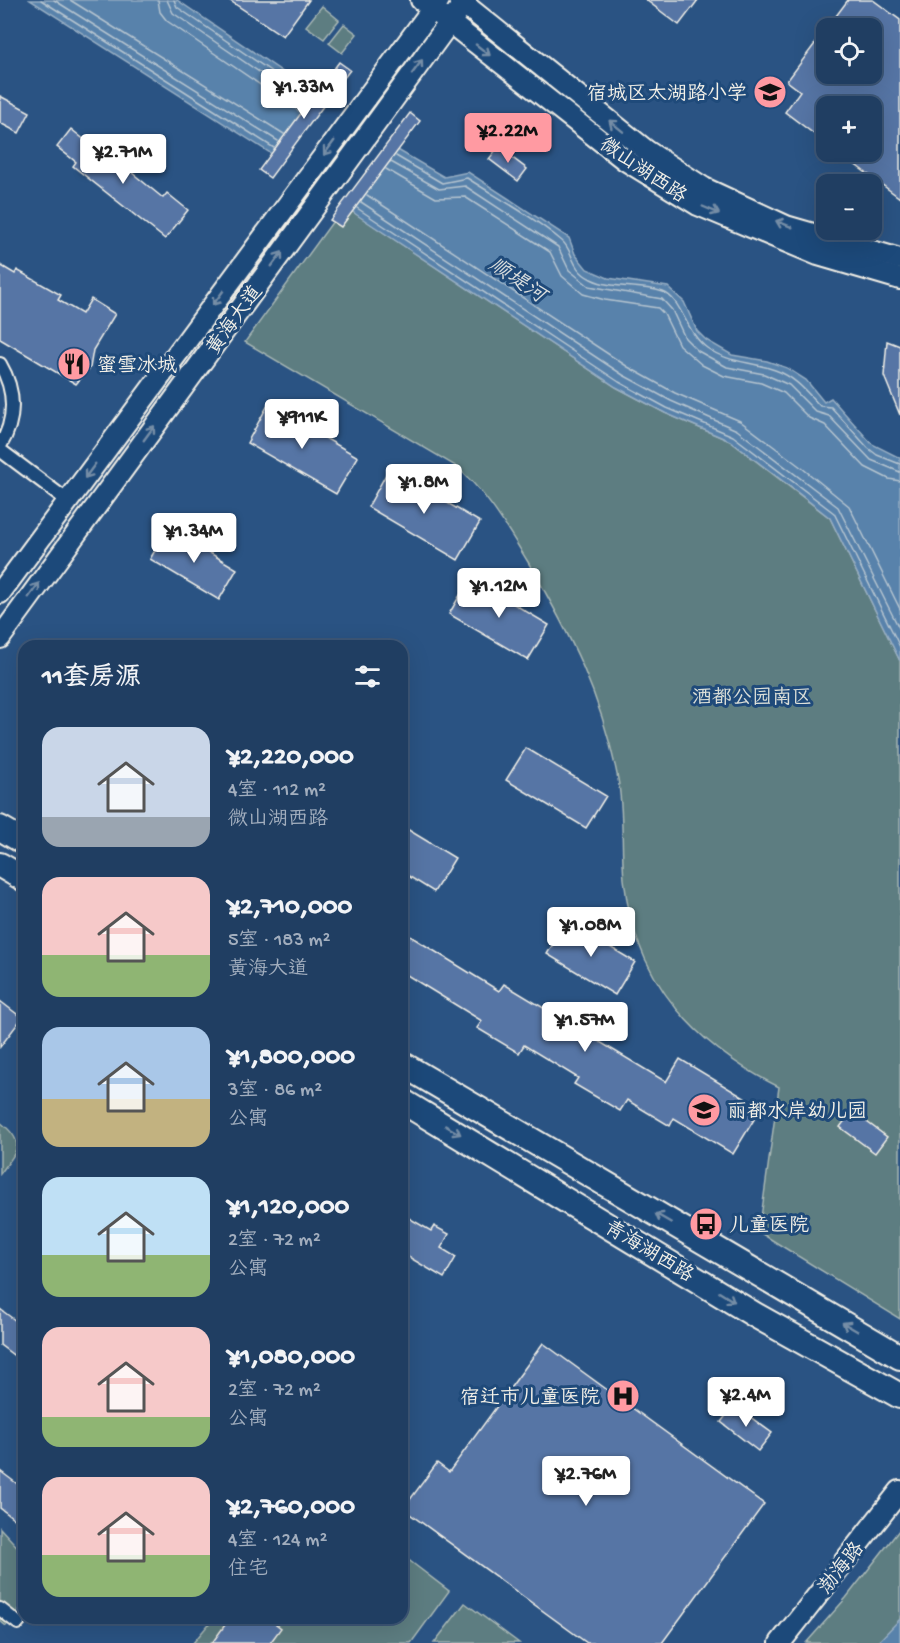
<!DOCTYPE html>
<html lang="zh">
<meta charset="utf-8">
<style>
:root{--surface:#203e62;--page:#284568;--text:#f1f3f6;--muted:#a2aebe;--line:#3d5777;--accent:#ff9aa2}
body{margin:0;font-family:"Gochi Hand","LXGW WenKai TC",sans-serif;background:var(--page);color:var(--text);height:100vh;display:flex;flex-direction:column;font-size:22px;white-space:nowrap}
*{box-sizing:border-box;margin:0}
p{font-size:20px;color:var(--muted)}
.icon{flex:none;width:33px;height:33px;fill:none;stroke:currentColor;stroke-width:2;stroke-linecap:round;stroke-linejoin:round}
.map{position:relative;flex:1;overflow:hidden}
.sheet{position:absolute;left:18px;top:640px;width:390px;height:984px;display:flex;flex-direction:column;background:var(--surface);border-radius:18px;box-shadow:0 6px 24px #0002,0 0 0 2px var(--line)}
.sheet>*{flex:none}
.tools{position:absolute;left:816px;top:18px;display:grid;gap:12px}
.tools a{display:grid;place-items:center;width:66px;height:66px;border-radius:12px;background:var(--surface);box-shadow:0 6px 24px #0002,0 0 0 2px var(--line);font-size:30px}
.price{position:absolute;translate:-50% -51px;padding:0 14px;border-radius:6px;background:#fff;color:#222;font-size:20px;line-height:39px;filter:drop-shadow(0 2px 3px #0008)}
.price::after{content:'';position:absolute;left:50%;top:36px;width:18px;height:14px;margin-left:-9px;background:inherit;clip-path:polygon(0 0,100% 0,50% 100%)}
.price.selected{background:var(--accent);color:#111}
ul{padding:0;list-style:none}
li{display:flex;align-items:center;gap:18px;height:150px;padding:0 24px}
li span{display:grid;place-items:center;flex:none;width:168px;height:120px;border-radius:18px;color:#555}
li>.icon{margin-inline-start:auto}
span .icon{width:72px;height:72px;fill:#fffc;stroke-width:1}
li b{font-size:26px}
h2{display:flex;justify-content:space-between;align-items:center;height:72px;padding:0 24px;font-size:26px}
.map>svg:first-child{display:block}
.green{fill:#5d7d81;stroke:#a8b7b4;stroke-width:1.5}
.water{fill:#5982ab;stroke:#97aec3;stroke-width:1.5}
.pier{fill:#2a5383}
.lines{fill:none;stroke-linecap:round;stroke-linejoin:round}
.shore{stroke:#b6c5d0;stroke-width:1.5}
.building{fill:#5675a5;stroke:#f4f1e8;stroke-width:1.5}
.pedestrian-casing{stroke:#f4f1e8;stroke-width:16}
.tertiary-casing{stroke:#f4f1e8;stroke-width:24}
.primary-casing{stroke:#f4f1e8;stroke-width:28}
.pedestrian{stroke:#1f4a7a;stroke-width:12}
.tertiary{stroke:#1f4a7a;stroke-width:20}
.primary{stroke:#1f4a7a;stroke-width:24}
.oneway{stroke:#748da6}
.labels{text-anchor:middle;stroke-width:6;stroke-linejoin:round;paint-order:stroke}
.poi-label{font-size:20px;fill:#f4f1e8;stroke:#1f4a7a;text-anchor:start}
.street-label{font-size:20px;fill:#f4f1e8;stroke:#1f4a7a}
.park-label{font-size:20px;fill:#dde0d9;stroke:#1f4a7a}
.water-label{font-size:21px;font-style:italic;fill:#dde0df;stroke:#1f4a7a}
</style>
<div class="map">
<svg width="900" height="1643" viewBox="0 0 900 1643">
<rect width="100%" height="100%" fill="#2a5383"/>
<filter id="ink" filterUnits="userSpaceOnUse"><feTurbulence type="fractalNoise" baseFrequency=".0167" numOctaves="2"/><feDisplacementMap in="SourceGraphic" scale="12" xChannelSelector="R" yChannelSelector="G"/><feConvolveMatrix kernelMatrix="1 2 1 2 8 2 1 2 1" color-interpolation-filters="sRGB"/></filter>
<g filter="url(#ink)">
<!-- green -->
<g class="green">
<path d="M 322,6 L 339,20 L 324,39 L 306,26 Z"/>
<path d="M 344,24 L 357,34 L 342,53 L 329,43 Z"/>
<path d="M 344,206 L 616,387 L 665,413 L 730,441 L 830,518 L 900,661 L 900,1319 L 759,1232 L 779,1087 C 692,1044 634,979 624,879 C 621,846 624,811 618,779 C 601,694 571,636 528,562 C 506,526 486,491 454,465 L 245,342 Z"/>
<path d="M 0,1122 C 27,1143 17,1151 0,1174 Z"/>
<path d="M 0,1528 L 24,1554 L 24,1603 L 6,1626 L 0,1621 Z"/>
<path d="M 900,1529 L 900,1643 L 806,1643 L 846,1598 Z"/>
<path d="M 402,1555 L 449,1591 L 411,1643 L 193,1643 L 213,1619 L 402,1618 Z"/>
<path d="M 465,1603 L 519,1643 L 434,1643 Z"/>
</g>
<!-- water -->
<g class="water">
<path d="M 30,0 L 177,0 L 396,149 L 444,177 L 468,172 L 569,238 L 575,254 L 587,269 L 608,278 L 668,287 L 684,302 L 697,331 L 706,340 L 732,355 L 767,361 L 787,368 L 806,380 L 824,402 L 831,398 L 872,444 L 900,458 L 900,661 L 830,518 L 788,485 L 730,441 L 665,413 L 616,387 L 357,215 L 272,154 Z"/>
<path d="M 900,1619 L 900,1643 L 877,1643 Z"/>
</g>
<!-- pier -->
<path class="pier" d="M 317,92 L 400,148 L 350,214 L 270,156 Z"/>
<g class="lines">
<!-- shore -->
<g class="shore">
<path d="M 41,0 L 274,148"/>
<path d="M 54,0 L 278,141"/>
<path d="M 70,0 L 284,134"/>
<path d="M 158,0 L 160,12 L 167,21 L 300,112"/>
<path d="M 167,0 L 173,13 L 306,104"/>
<path d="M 174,0 L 177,7 L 310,98"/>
<path d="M 396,156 L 442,183 L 467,178 C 498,198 534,217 562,241 C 574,251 570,269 591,279 C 613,290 640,284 663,292 C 682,299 685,332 707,348 C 728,363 751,361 775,370 C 795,377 806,391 820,406 L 831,407 L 868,448 L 877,455 L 900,464"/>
<path d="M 391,162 L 439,189 L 465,186 L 558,247 L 569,270 L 589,286 L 662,299 L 672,310 L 685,338 L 698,351 L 727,367 L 764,374 L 789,385 L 816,412 L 829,416 L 871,460 L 900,472"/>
<path d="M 386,169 L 436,198 L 465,197 L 550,252 L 562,276 L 583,294 L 605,300 L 658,308 L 664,314 L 679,345 L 702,365 L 724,376 L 761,383 L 784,393 L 809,418 L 825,425 L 865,467 L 889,479 L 900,481"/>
<path d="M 367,195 L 628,367 L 675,393 L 740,421 L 802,468 L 849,506 L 900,609"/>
<path d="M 361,202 L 623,375 L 671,401 L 737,430 L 838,507 L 900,630"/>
<path d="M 357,208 L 619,382 L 667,408 L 733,436 L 834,513 L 900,647"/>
</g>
</g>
<!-- building -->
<g class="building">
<path d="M 229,0 L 309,0 L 283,36 Z"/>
<path d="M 646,0 L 698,0 L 679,25 Z"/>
<path d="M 848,0 L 873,0 L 900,20 L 900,198 L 838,152 L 872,152 L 872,106 L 826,106 L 826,143 L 785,112 L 800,91 L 787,81 L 826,29 L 826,74 L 872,74 L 872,28 L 827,28 Z"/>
<path d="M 339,62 L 350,70 L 270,178 L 259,170 Z"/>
<path d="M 0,96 L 30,112 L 19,133 L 0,123 Z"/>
<path d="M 410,113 L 420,121 L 341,227 L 330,220 Z"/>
<path d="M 71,129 L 91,145 L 94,142 L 163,198 L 167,193 L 188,210 L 165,239 L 73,166 L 76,162 L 57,147 Z"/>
<path d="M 498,147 L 527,169 L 518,181 L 489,159 Z"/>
<path d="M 0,265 L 15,274 L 17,270 L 61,295 L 58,300 L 82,314 L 91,299 L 115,314 L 93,350 L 90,368 L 76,384 L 0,339 Z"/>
<path d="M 887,341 L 900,346 L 900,415 L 884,376 Z"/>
<path d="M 268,405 L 358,457 L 336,494 L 247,443 Z"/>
<path d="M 389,469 L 480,522 L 458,560 L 368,507 Z"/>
<path d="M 168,528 L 237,569 L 219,600 L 150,559 Z"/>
<path d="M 470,578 L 549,625 L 528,660 L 449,614 Z"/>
<path d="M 526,748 L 606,796 L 586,828 L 506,780 Z"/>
<path d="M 402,826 L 455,858 L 434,892 L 402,872 Z"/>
<path d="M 567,921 L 635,962 L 615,995 L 547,954 Z"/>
<path d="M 402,931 L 499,991 L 504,984 L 666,1082 L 680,1059 L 761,1108 L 733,1154 L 674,1118 L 670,1126 L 627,1100 L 620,1111 L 574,1084 L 578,1078 L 524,1045 L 519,1053 L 477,1028 L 482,1021 L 402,972 Z"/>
<path d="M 0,1001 L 22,1018 L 0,1047 Z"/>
<path d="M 852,1111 L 887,1137 L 875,1153 L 840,1127 Z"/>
<path d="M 402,1214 L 431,1231 L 434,1226 L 449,1234 L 441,1248 L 456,1257 L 444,1278 L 402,1253 Z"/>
<path d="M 0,1309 L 24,1327 L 24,1363 L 0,1345 Z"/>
<path d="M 543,1343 L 764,1504 L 662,1643 L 587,1643 L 403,1509 L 437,1463 L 449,1472 Z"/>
<path d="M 734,1405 L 772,1433 L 758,1451 L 721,1422 Z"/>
<path d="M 0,1471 L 24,1489 L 24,1526 L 0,1508 Z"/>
<path d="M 230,1618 L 268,1618 L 281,1628 L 270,1643 L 212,1643 Z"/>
</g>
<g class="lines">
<!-- pedestrian casing -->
<g class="pedestrian-casing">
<g id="pedestrian">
<path d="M 0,364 C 16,391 16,420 0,446"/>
<path d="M 0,450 L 68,501"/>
<path d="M 0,1609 L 18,1623"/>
</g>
</g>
<!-- tertiary casing -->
<g class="tertiary-casing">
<g id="tertiary">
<path d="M 421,0 L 625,160 L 698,205 L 818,255 L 900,279"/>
<path d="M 459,0 L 647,151 L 704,188 L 786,226 L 900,259"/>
<path d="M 0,593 L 439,0"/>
<path d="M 0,638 L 466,0"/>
<path d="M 780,1643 L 900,1491"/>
</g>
</g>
<!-- primary casing -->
<g class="primary-casing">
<g id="primary">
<path d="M 0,828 L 24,842"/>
<path d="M 0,865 L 24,879"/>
<path d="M 402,1064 L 900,1357"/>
<path d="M 402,1101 L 755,1315 L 900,1396"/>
</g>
</g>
<!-- pedestrian -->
<use href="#pedestrian" class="pedestrian"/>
<!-- tertiary -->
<use href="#tertiary" class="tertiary"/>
<!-- primary -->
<use href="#primary" class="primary"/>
</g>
<!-- one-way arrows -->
<defs><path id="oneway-shaft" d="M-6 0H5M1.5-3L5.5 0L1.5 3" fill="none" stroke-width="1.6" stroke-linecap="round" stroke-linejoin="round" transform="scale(1.5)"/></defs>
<g class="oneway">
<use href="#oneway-shaft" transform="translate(483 50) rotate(38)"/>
<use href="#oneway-shaft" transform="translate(417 67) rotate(-54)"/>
<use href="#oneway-shaft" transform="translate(616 126) rotate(-141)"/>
<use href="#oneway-shaft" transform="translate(329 148) rotate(126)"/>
<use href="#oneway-shaft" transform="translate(711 210) rotate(23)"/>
<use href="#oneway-shaft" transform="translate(784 224) rotate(-158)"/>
<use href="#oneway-shaft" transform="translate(277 259) rotate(-54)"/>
<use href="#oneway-shaft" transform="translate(218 298) rotate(126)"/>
<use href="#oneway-shaft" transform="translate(149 433) rotate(-54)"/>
<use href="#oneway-shaft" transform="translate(90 471) rotate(126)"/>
<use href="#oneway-shaft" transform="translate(34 590) rotate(-54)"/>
<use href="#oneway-shaft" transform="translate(453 1130) rotate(30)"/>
<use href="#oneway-shaft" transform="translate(663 1218) rotate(-150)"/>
<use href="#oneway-shaft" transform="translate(727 1297) rotate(32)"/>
<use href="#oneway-shaft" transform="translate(850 1327) rotate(-150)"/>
</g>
</g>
<!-- icons -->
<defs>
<g id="school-disc" transform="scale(1.725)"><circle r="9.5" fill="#ff9aa2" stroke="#1f4a7a"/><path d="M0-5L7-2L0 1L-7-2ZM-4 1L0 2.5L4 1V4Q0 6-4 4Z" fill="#111"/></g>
<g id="restaurant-disc" transform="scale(1.725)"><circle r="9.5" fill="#ff9aa2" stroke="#1f4a7a"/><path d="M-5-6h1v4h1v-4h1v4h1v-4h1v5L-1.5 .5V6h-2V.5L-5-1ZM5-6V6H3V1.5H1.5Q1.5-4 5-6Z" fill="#111"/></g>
<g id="bus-disc" transform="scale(1.725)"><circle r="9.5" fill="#ff9aa2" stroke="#1f4a7a"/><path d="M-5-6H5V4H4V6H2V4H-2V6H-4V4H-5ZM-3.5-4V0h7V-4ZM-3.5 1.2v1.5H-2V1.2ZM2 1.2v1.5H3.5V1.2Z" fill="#111"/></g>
<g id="hospital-disc" transform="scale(1.725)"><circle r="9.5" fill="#ff9aa2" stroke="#1f4a7a"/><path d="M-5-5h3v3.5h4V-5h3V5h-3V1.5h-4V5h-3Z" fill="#111"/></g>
</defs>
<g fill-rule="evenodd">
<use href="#school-disc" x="770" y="92"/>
<use href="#restaurant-disc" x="74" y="364"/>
<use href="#school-disc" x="704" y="1110"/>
<use href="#bus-disc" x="706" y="1224"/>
<use href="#hospital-disc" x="623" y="1396"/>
</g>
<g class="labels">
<!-- poi labels -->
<g class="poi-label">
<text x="747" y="99" text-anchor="end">宿城区太湖路小学</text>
<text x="97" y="371">蜜雪冰城</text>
<text x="727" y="1117">丽都水岸幼儿园</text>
<text x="729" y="1231">儿童医院</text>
<text x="600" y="1403" text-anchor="end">宿迁市儿童医院</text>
</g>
<!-- street labels -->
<g class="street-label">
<text transform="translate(644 169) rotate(34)" y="7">微山湖西路</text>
<text transform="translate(233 319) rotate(-54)" y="7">黄海大道</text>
<text transform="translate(650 1250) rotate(31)" y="7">青海湖西路</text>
<text transform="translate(840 1567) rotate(-52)" y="7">渤海路</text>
</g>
<!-- park labels -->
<g class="park-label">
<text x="752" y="703">酒都公园南区</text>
</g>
<!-- water labels -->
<g class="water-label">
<text transform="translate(518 279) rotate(34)" y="7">顺堤河</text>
</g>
</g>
</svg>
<div class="tools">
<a><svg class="icon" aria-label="locate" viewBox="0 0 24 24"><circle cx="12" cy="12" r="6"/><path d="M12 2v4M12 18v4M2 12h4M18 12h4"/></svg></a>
<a>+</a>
<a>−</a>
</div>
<b class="price" style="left:304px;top:120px">¥1.33M</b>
<b class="price selected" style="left:508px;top:164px">¥2.22M</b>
<b class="price" style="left:123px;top:185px">¥2.71M</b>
<b class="price" style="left:302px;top:450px">¥911K</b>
<b class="price" style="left:424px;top:515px">¥1.8M</b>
<b class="price" style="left:194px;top:564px">¥1.34M</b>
<b class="price" style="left:499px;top:619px">¥1.12M</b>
<b class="price" style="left:591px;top:958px">¥1.08M</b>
<b class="price" style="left:585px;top:1053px">¥1.57M</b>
<b class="price" style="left:746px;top:1428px">¥2.4M</b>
<b class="price" style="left:586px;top:1507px">¥2.76M</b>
<section class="sheet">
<h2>11套房源<svg class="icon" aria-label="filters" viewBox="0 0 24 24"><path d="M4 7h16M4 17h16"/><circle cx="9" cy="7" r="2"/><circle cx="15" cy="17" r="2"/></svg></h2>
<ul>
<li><span style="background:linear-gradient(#c9d6e8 75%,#9aa5b1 0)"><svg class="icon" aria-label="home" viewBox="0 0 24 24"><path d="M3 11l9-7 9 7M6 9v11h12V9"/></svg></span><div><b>¥2,220,000</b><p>4室 · 112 m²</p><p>微山湖西路</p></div></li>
<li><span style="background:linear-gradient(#f6c9c9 65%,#8fb573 0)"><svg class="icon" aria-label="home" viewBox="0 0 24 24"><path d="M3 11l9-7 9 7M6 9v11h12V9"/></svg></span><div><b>¥2,710,000</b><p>5室 · 183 m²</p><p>黄海大道</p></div></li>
<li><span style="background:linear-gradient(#a9c7e8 60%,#c2b280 0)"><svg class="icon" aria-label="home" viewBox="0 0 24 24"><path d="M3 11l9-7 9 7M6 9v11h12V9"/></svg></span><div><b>¥1,800,000</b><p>3室 · 86 m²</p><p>公寓</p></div></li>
<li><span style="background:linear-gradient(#bfe0f5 65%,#8fb573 0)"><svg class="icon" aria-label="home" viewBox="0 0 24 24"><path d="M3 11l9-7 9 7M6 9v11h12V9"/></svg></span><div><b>¥1,120,000</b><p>2室 · 72 m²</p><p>公寓</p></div></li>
<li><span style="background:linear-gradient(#f6c9c9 75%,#8fb573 0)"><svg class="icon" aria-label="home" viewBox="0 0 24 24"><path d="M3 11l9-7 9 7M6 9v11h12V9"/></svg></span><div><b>¥1,080,000</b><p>2室 · 72 m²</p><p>公寓</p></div></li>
<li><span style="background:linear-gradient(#f6c9c9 65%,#8fb573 0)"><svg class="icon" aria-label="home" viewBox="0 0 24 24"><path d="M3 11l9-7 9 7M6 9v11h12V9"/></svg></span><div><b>¥2,760,000</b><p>4室 · 124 m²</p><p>住宅</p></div></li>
</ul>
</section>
</div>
